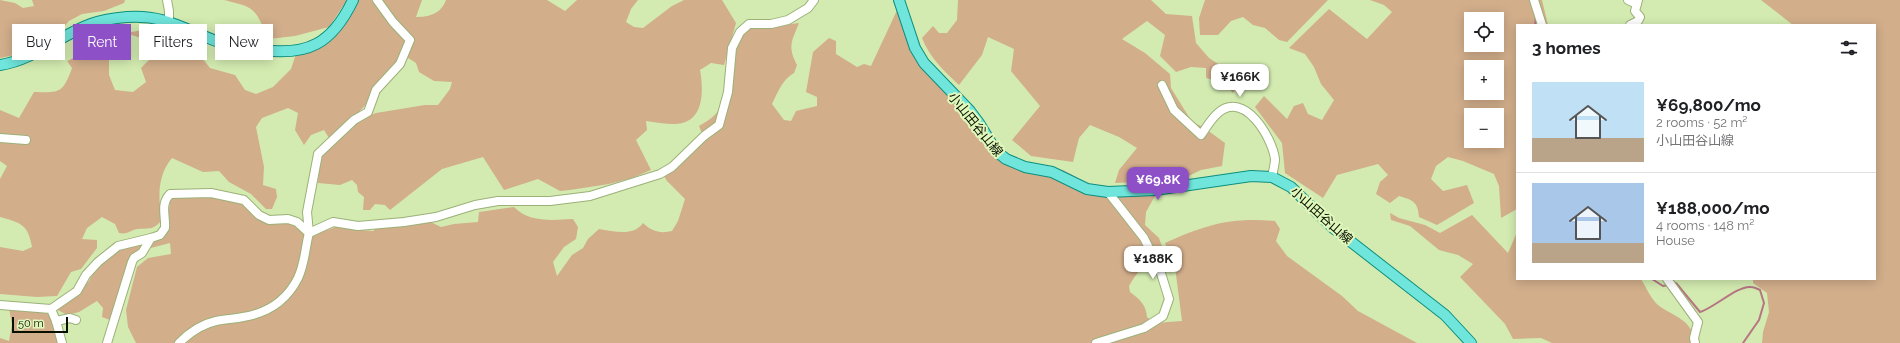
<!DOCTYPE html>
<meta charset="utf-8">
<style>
:root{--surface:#fff;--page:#f2f2f2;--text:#202124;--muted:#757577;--line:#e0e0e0;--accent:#8e50c6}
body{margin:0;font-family:Raleway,"Noto Sans JP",sans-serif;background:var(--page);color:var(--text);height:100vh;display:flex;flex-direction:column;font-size:15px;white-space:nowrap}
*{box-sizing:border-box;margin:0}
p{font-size:13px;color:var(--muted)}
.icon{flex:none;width:22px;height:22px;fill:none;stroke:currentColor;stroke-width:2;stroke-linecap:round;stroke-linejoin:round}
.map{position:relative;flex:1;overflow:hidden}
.panel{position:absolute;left:1516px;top:24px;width:360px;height:256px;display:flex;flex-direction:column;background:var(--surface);border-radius:0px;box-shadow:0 2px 10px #0003}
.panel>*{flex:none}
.hud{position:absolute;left:12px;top:24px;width:380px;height:36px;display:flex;gap:8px}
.buttons{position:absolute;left:1464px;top:12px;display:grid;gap:8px}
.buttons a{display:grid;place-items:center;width:40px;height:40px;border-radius:0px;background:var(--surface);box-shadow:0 2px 10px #0003;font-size:20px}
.scale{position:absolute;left:12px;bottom:10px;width:56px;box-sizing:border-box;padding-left:4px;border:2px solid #091000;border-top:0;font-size:11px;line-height:14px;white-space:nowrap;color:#091000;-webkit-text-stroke:3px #e0f8bc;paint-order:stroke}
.price{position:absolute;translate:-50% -34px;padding:0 9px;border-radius:8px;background:#fff;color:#222;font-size:13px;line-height:26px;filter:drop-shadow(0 1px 2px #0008)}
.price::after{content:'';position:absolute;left:50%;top:24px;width:12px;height:9px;margin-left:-6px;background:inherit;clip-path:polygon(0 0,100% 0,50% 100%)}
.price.selected{background:var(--accent);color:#fff}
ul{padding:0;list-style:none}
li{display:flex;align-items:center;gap:12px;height:100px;padding:0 16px}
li+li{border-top:1px solid var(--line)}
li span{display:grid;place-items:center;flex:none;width:112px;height:80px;border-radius:0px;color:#555}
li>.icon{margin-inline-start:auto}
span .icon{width:48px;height:48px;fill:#fffc;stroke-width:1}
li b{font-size:17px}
h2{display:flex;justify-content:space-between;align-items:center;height:48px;padding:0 16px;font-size:17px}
.tag{padding:0 14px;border-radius:0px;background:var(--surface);box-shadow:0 2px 10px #0003;font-size:14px;line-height:36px}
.tag.selected{background:var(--accent);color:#fff}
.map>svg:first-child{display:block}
.green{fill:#d2ae8b;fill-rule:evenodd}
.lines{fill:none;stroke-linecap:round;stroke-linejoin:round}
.stream{stroke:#b77483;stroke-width:2}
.minor-casing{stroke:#9bb178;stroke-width:10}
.major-casing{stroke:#0d8f7f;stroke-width:12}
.minor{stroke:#fff;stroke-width:8}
.major{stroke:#6fe5db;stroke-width:10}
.labels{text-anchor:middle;stroke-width:4;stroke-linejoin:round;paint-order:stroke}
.street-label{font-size:13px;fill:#091000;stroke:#e0f8bc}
</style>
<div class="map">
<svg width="1900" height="343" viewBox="0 0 1900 343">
<rect width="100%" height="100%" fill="#d3ebb0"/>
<!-- green -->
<g class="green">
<path d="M 0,0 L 15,3 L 23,8 L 34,6 L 32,0 L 125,0 L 124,3 L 104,11 L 82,14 L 69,21 L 62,29 L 44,42 L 20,54 L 0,58 Z"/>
<path d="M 224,0 L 347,0 L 329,27 L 295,36 L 269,39 C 254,9 258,8 224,0 Z"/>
<path d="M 358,0 L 422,0 L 416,17 C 429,17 441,14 446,0 L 547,0 L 565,11 L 577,0 L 638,0 L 631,9 L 626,22 L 634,27 L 643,28 L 672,6 L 684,0 L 722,0 L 736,23 L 724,65 L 711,63 L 700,70 C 704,92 704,124 674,124 C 665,124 655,122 646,121 L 647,130 L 636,140 L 651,170 L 632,178 L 609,184 L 570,190 L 560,191 L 538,179 L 504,190 L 483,157 L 442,169 L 390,210 L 385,205 L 375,204 L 370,210 L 363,210 L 364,197 L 358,192 L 357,185 L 352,180 L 340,185 L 318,183 L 319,163 L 324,147 L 357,120 L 376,113 L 425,105 L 438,105 L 450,89 L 452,82 L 434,81 L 419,72 L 416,63 L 405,56 L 385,74 L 367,103 L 352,120 L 329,138 L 324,130 L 311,135 L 304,145 L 295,130 L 298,113 L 288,108 L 262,118 L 256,127 L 264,167 L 263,185 L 276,189 L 277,197 L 272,209 L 266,209 L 251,194 L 229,182 L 219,171 L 203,172 L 172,158 C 157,176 158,198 162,220 C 153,230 151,228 138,229 C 131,229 129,235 119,233 L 115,224 L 102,217 L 87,228 L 82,239 L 97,240 L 97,248 L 81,269 L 71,272 L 57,296 L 37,297 L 0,294 L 0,247 L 23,251 L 32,247 C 28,224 21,223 0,217 L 0,179 L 7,166 L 0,161 L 0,110 L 19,118 L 34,92 C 60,93 63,93 72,68 L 67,61 L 81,54 L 96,59 L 109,51 L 109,75 L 115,90 L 133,92 L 146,82 L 141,68 L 159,50 L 155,43 L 126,33 L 154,28 L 172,30 L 183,46 L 203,59 L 210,68 L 235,75 L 245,90 L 256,94 L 273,87 L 291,69 L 299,45 L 340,27 Z"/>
<path d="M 958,0 L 1151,0 L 1166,14 L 1192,16 L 1196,43 L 1209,58 L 1240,78 L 1233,93 L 1222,82 L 1206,78 L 1206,68 L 1191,67 L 1176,72 L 1160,56 L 1165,35 L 1147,21 L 1122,39 L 1145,53 L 1170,74 L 1171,88 L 1192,122 L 1203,127 L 1225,143 L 1222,166 L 1201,170 L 1180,180 L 1115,183 L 1119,170 L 1137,148 L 1119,137 L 1090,125 L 1079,138 L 1073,162 L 1031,156 L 1012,140 L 1040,106 L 1011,71 L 1014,49 L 988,37 L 982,55 L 959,85 C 944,71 930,58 922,38 L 933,26 L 939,33 L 947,33 L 957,20 Z"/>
<path d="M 1205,0 L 1328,0 L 1287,42 L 1279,40 L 1265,28 L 1253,25 L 1243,17 L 1231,21 L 1218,35 L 1200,35 L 1199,18 Z"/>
<path d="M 1370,0 L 1542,0 L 1548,25 L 1517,25 L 1517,209 L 1501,218 L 1499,186 L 1494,174 L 1463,161 L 1448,157 L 1436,166 L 1431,179 L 1443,191 L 1467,185 L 1474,203 L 1437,225 L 1419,217 C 1418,202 1413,200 1399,196 L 1390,203 L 1376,194 L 1380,182 L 1388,175 L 1378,164 L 1337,175 L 1323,198 L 1285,173 L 1282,143 L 1255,107 L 1264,96 L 1287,119 L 1294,106 L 1303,103 L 1308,114 L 1322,120 L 1334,100 L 1321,84 L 1314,67 L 1305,54 L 1289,48 L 1329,9 L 1367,39 L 1392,12 L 1384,5 ZM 1471,19 L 1497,19 L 1497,45 L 1471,45 ZM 1471,67 L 1497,67 L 1497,93 L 1471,93 ZM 1471,115 L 1497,115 L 1497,141 L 1471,141 Z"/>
<path d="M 1761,0 L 1900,0 L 1900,343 L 1762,343 L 1763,332 L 1769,312 L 1767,293 L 1753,283 L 1753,279 L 1875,279 L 1875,25 L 1793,25 Z"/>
<path d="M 899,6 L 924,59 L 1003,162 L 1063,170 L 1096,188 L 1117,197 L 1156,194 L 1146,212 L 1145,225 L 1159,238 L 1167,260 C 1145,263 1141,266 1129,286 L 1130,292 C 1139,299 1146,304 1147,317 L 1154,323 L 1182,321 L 1175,267 L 1165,243 C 1205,225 1230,217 1275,221 L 1280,229 L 1276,241 L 1287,256 L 1342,296 L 1358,311 L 1417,343 L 136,343 L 128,327 L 126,310 L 137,267 L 148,258 L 171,254 L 170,243 L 143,250 L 130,257 L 118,304 L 110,320 L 102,317 L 103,308 L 97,301 L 79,312 L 67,315 L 56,309 L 77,293 L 89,281 L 101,258 L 117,246 L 154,235 L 167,227 L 171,192 L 225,192 L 265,217 L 298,219 L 325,231 L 343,224 L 360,230 L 373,231 L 386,219 L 418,216 L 441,227 L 454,224 L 478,222 L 479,212 L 514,207 C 529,223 553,220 573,219 L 578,227 L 576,239 L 564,247 L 553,262 L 557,276 L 572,255 L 583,248 L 588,239 L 599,229 C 614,231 633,237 643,223 C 651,231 660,234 672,231 L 678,221 L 685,199 L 667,181 L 660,169 L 691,154 L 705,141 L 699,126 C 708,121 717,115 722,105 C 733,79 728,45 752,26 L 768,27 L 799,23 C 792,41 787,46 797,65 L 794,73 C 782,80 778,92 772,104 L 784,120 L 791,121 L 796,111 L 817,106 L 817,97 L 806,92 L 813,52 L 829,38 L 836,41 L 836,54 L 857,67 L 864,64 L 871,66 Z"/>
<path d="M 1390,213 L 1399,218 L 1425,225 L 1440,233 L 1472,215 L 1508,253 L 1517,232 L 1517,279 L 1641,279 C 1646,287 1651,299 1658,305 C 1674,317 1694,320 1694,343 L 1552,343 L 1541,338 L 1513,339 L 1505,324 L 1460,277 L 1473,264 L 1458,255 L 1439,250 L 1410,226 L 1391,220 Z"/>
<path d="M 41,306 L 56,317 L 66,343 L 0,343 L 0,338 L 9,341 L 12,325 L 9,308 Z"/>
</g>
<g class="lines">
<!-- stream -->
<g class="stream">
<path d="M 1535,25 L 1536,17"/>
<path d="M 1652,279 L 1663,286 L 1668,285"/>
<path d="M 1672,284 L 1676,283 L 1700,312 C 1714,308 1738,285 1751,287 C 1754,287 1758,289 1760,290 L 1764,303 L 1759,320 L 1743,343"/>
</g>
<!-- minor casing -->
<g class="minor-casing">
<g id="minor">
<path d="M 167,0 L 169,11 L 169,21"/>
<path d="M 1534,0 L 1542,25"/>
<path d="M 1628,0 L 1637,4"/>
<path d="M 1630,25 L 1638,21 L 1640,17 L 1635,11 L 1638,0"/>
<path d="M 1162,85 L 1174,110 L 1201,135 C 1206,128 1211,119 1218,113 C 1244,90 1272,137 1275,159 C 1275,164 1273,171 1272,177"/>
<path d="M 0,138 L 26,140"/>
<path d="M 1667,279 L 1698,322 L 1694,338 L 1695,343"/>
<path d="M 0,305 L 51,309 L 56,321 L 62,343"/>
<path d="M 51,309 L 77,291 L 86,275 L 98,262 L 118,246 L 151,238 L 160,235 L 165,228 C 166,216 160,204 170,194 L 211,193 L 244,200 L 259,215 L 269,220 L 288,219 L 297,222 L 309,233 L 307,212 L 318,154 L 354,120 L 368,112 L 376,90 L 400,64 L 410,40 L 393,22 L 377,0"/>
<path d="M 56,321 L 70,318 L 76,320"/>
<path d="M 107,343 L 132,262 L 134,258 L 142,253 L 151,238"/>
<path d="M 179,343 C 189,333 202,324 216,321 C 225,319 234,319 243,317 C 268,313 287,300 298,278 C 305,263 305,248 309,233 L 333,222 L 358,226 L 404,222 L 436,217 L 475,205 L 498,201 L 550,201 L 590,196 L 660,174 L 672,167 L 704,136 L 719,125 L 728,92 L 732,48 L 740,32 L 749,24 L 771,24 L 788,20 L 808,8 L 814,0"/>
<path d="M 1096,343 L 1144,328 L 1163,316 L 1169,299 L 1160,270 L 1144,238 L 1108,192"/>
</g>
</g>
<!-- major casing -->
<g class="major-casing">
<g id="major">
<path d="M 899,0 L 915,48 L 924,63 L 970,111 L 979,123 L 996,151 L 1006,159 L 1025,167 L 1052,172 L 1087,189 L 1108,192 L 1155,190 L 1251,176 L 1272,177 L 1291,187 L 1332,227 L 1445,315 L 1471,343"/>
<path d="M 0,65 C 34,60 60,35 91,24 C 102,20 115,18 127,17 C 163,14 184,29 216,41 C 231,47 246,48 261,50 C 308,56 332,44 353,0"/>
</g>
</g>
<!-- minor -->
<use href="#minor" class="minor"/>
<!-- major -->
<use href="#major" class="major"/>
</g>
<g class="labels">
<!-- street labels -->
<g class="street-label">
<text transform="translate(976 124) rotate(51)" y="5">小山田谷山線</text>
<text transform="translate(1322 215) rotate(42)" y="5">小山田谷山線</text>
</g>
</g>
</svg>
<div class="buttons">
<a><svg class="icon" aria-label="locate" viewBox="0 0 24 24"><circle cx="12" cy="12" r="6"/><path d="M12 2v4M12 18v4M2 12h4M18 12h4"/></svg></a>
<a>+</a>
<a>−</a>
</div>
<div class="scale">50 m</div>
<b class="price" style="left:1240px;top:98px">¥166K</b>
<b class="price selected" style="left:1158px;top:201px">¥69.8K</b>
<b class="price" style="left:1153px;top:280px">¥188K</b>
<div class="hud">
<a class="tag">Buy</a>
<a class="tag selected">Rent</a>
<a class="tag">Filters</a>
<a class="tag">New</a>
</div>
<section class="panel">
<h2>3 homes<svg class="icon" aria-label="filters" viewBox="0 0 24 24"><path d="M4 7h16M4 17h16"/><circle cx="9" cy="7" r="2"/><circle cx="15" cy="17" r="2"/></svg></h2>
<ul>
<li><span style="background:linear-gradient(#bfe0f5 70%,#b9a48a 0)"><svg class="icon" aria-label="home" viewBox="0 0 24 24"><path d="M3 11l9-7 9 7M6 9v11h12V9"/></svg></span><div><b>¥69,800/mo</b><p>2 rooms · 52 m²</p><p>小山田谷山線</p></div></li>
<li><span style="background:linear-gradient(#a9c7e8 75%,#b9a48a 0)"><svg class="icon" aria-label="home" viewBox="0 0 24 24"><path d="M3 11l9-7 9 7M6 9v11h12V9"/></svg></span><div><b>¥188,000/mo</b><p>4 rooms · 148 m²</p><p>House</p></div></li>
</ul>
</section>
</div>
